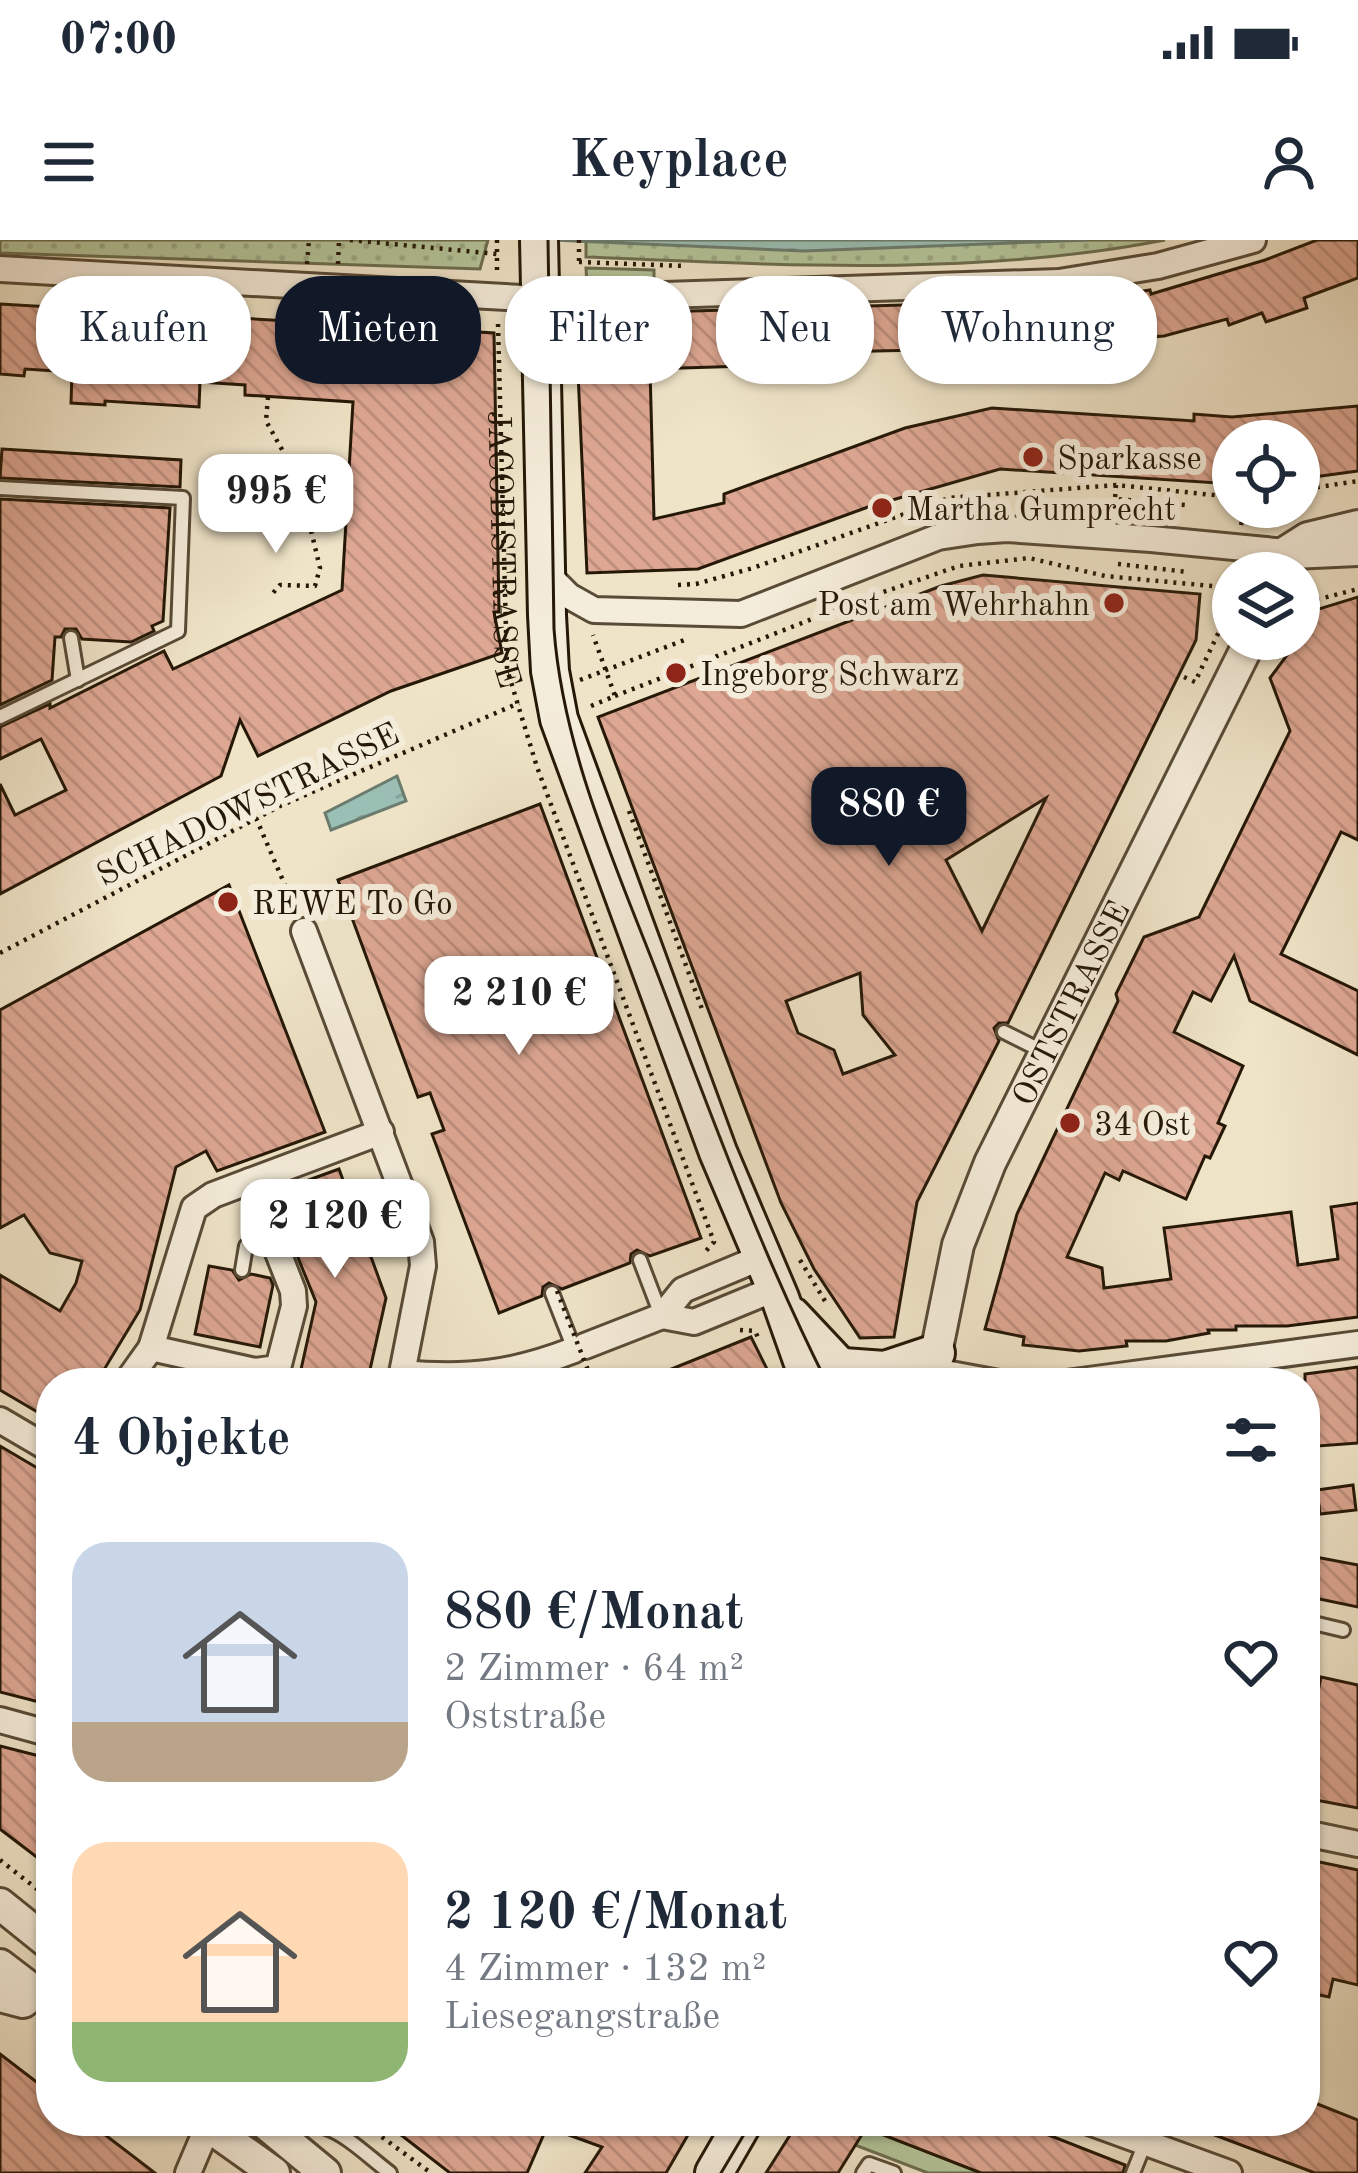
<!DOCTYPE html>
<html lang="de">
<meta charset="utf-8">
<style>
:root{--surface:#fff;--page:#f2f2f3;--text:#1f2937;--muted:#747a83;--accent:#111827}
body{margin:0;font-family:"Old Standard TT",serif;background:var(--page);color:var(--text);height:100vh;display:flex;flex-direction:column;font-size:45px;white-space:nowrap}
*{box-sizing:border-box;margin:0}
p{font-size:39px;color:var(--muted)}
.icon{flex:none;width:66px;height:66px;fill:none;stroke:currentColor;stroke-width:2;stroke-linecap:round;stroke-linejoin:round}
.map{position:relative;flex:1;overflow:hidden}
.panel{position:absolute;left:36px;top:1128px;width:1284px;height:768px;display:flex;flex-direction:column;background:var(--surface);border-radius:48px;box-shadow:0 3px 9px #0004}
.panel>*{flex:none}
.guide{position:absolute;left:36px;top:36px;width:1287px;height:108px;display:flex;gap:24px}
.fabs{position:absolute;left:1212px;top:180px;display:grid;gap:24px}
.fabs a{display:grid;place-items:center;width:108px;height:108px;border-radius:50%;background:var(--surface);box-shadow:0 3px 9px #0004;font-size:60px}
.price{position:absolute;translate:-50% -102px;padding:0 27px;border-radius:24px;background:#fff;color:#222;font-size:39px;line-height:78px;filter:drop-shadow(0 3px 6px #0008)}
.price::after{content:'';position:absolute;left:50%;top:72px;width:36px;height:27px;margin-left:-18px;background:inherit;clip-path:polygon(0 0,100% 0,50% 100%)}
.price.on{background:var(--accent);color:#fff}
ul{padding:0;list-style:none}
li{display:flex;align-items:center;gap:36px;height:300px;padding:0 36px}
li span{display:grid;place-items:center;flex:none;width:336px;height:240px;border-radius:36px;color:#555}
li>.icon{margin-inline-start:auto}
span .icon{width:144px;height:144px;fill:#fffc;stroke-width:1}
li b{font-size:51px}
h2{display:flex;justify-content:space-between;align-items:center;height:144px;padding:0 36px;font-size:51px}
.tag{padding:0 42px;border-radius:48px;background:var(--surface);box-shadow:0 3px 9px #0004;font-size:42px;line-height:108px}
.tag.on{background:var(--accent);color:#fff}
.status{display:flex;justify-content:space-between;align-items:center;height:84px;padding:0 60px;background:var(--surface);direction:ltr}
.status svg{height:33px;fill:currentColor}
header{display:flex;justify-content:space-between;align-items:center;height:156px;padding:0 36px;background:var(--surface);font-size:54px;font-weight:800}
.map>svg:first-child{display:block}
.green{fill:#b4c59a;stroke:#6c6e50;stroke-width:3}
.park{fill:url(#park-dots);stroke:#6c6e50;stroke-width:3}
.water{fill:url(#water-ripples);stroke:#6b7c6f;stroke-width:3}
.building{fill:url(#building-back-hatch);stroke:#251807;stroke-width:3;fill-rule:evenodd}
.lines{fill:none;stroke-linecap:round;stroke-linejoin:round}
.service-casing{stroke:#584b37;stroke-width:18}
.minor-casing{stroke:#584b37;stroke-width:30}
.tertiary-casing{stroke:#584b37;stroke-width:36}
.secondary-casing{stroke:#251807;stroke-width:42}
.path{stroke:#251807;stroke-width:4.5;stroke-dasharray:3 6;stroke-linecap:butt}
.service{stroke:#f5eddb;stroke-width:12}
.minor{stroke:#f5eddb;stroke-width:24}
.tertiary{stroke:#f5eddb;stroke-width:30}
.secondary{stroke:#f5eddb;stroke-width:36}
.tram{stroke:#251807;stroke-width:3}
.path-bridge{stroke:#251807;stroke-width:4.5;stroke-dasharray:3 6;stroke-linecap:butt}
.poi-dot{fill:#8f2418;stroke:#f5eddb;stroke-width:4.5}
.labels{text-anchor:middle;stroke-width:12;stroke-linejoin:round;paint-order:stroke}
.poi-label{font-size:33px;fill:#251807;stroke:#f5eddb;text-anchor:start}
.street-label{font-size:33px;fill:#251807;stroke:#f5eddb}
</style>
<div class="status"><b>07:00</b><svg viewBox="0 0 49 12"><path d="M0 12V9h3v3zM5 12V6h3v6zM10 12V3h3v9zM15 12V0h3v12zM26 1h20v11H26zM47 4h2v5h-2z"/></svg></div>
<header><svg class="icon" aria-label="menu" viewBox="0 0 24 24"><path d="M4 6h16M4 12h16M4 18h16"/></svg>Keyplace<svg class="icon" aria-label="person" viewBox="0 0 24 24"><circle cx="12" cy="8" r="4"/><path d="M4 21q1-7 8-7t8 7"/></svg></header>
<div class="map">
<svg width="1358" height="1933" viewBox="0 0 1358 1933">
<defs>
<pattern id="park-dots" width="8" height="8" patternUnits="userSpaceOnUse" patternTransform="scale(3)"><rect width="8" height="8" fill="#b4c59a"/><path d="M2 2h.1M6 6h.1" fill="none" stroke="#9ba883" stroke-width="1.8" stroke-linecap="round"/></pattern>
<pattern id="water-ripples" width="26" height="14" patternUnits="userSpaceOnUse" patternTransform="scale(3)"><rect width="26" height="14" fill="#9abfb4"/><path d="M2 4q2-2 4 0t4 0M15 11q2-2 4 0t4 0" fill="none" stroke="#85a399"/></pattern>
<pattern id="building-back-hatch" width="6" height="6" patternUnits="userSpaceOnUse" patternTransform="scale(3)"><rect width="6" height="6" fill="#dda793"/><path d="M-1 5l2 2M0 0l6 6M5-1l2 2" fill="none" stroke="#be8f7d"/></pattern>
</defs>
<rect width="100%" height="100%" fill="#efe4c8"/>
<filter id="stains"><feTurbulence type="fractalNoise" baseFrequency=".00167" numOctaves="4"/><feColorMatrix values="0 0 0 0 .2 0 0 0 0 .09 0 0 0 0 .02 0 0 0 .5 -.17"/></filter>
<radialGradient id="worn" r=".72"><stop offset=".6" stop-color="#630" stop-opacity="0"/><stop offset="1" stop-color="#630" stop-opacity=".3"/></radialGradient>
<!-- green -->
<g class="green">
<path d="M 586,28 L 654,30 L 654,42 L 587,44 Z"/>
<path d="M 866,1888 L 981,1933 L 928,1933 L 855,1905 Z"/>
</g>
<!-- park -->
<g class="park">
<path d="M 0,0 L 488,0 L 480,29 L 0,13 Z"/>
<path d="M 586,0 L 1165,0 C 974,37 780,25 586,17 Z"/>
</g>
<!-- water -->
<g class="water">
<path d="M 552,0 L 1088,0 L 804,11 Z"/>
<path d="M 397,536 L 406,561 L 331,590 L 325,573 Z"/>
</g>
<!-- building -->
<g class="building">
<path d="M 1317,0 L 1358,0 L 1358,38 L 1304,58 L 1307,68 L 1266,82 L 1262,73 L 1229,85 L 1227,79 L 1164,96 L 1013,108 L 785,113 L 785,125 L 650,129 L 654,279 L 724,263 L 724,254 L 905,188 L 992,168 L 1194,181 L 1194,174 L 1232,177 L 1358,166 L 1358,231 L 1299,239 L 1299,201 L 1233,201 L 1233,244 L 1000,229 L 868,267 L 698,329 L 587,333 L 576,88 L 584,88 L 584,74 L 1084,60 L 1150,50 L 1151,54 L 1265,20 Z"/>
<path d="M 0,64 L 494,93 L 499,372 L 494,372 L 502,413 L 391,451 L 258,516 L 240,480 L 221,536 L 0,654 L 0,544 L 15,575 L 66,550 L 41,499 L 0,519 L 0,487 L 50,464 L 50,468 L 164,411 L 173,429 L 342,350 L 353,162 L 245,155 L 245,145 L 200,142 L 199,167 L 105,161 L 105,165 L 71,163 L 72,132 L 25,129 L 24,136 L 0,134 Z"/>
<path d="M 2,209 L 181,220 L 180,247 L 0,238 Z"/>
<path d="M 0,259 L 170,268 L 163,381 L 152,386 L 154,391 L 131,402 L 82,399 L 76,389 L 65,389 L 61,397 L 55,397 L 52,440 L 0,465 Z"/>
<path d="M 983,335 L 1200,354 L 1196,400 L 1008,783 L 999,783 L 994,788 L 999,801 L 917,962 L 894,1097 L 860,1098 L 814,1029 L 781,963 L 598,477 L 941,346 ZM 1046,558 L 982,691 L 946,620 ZM 860,733 L 863,775 L 895,815 L 843,834 L 834,810 L 798,793 L 786,761 Z"/>
<path d="M 1358,357 L 1358,600 L 1341,592 L 1281,714 L 1358,751 L 1358,815 L 1250,761 L 1234,716 L 1211,761 L 1193,752 L 1174,792 L 1243,826 L 1218,883 L 1225,886 L 1210,918 L 1205,916 L 1186,959 L 1123,931 L 1119,940 L 1105,933 L 1067,1017 L 1102,1028 L 1104,1048 L 1171,1039 L 1164,988 L 1291,972 L 1298,1025 L 1338,1019 L 1331,967 L 1358,963 L 1358,1077 L 1287,1086 L 1236,1086 L 1236,1090 L 1208,1090 L 1209,1093 L 1166,1101 L 1126,1101 L 1127,1106 L 1079,1111 L 1023,1105 L 1024,1097 L 985,1089 L 1017,974 L 1118,761 L 1116,754 L 1144,697 L 1199,677 L 1290,491 L 1270,438 L 1299,399 L 1299,375 Z"/>
<path d="M 540,564 L 701,998 L 650,1016 L 637,1010 L 631,1014 L 630,1023 L 562,1049 L 549,1043 L 543,1047 L 542,1056 L 499,1073 L 432,894 L 444,890 L 430,853 L 418,857 L 338,640 Z"/>
<path d="M 229,645 L 325,892 L 217,931 L 206,911 L 176,927 L 140,1070 L 96,1143 L 51,1143 L 51,1180 L 0,1150 L 0,1035 L 60,1071 L 76,1043 L 82,1021 L 50,1013 L 24,975 L 0,988 L 0,770 Z"/>
<path d="M 339,929 L 386,1058 L 367,1143 L 298,1143 L 316,1062 L 281,976 L 282,958 L 292,946 Z"/>
<path d="M 209,1026 L 232,1030 L 239,1040 L 251,1034 L 270,1038 L 273,1045 L 260,1107 L 195,1094 Z"/>
<path d="M 751,1097 L 774,1143 L 639,1143 L 639,1142 Z"/>
<path d="M 1358,1127 L 1358,1203 L 1305,1207 L 1305,1134 Z"/>
<path d="M 0,1206 L 51,1236 L 51,1465 L 0,1452 Z"/>
<path d="M 1353,1245 L 1356,1270 L 1320,1274 L 1317,1250 Z"/>
<path d="M 1305,1315 L 1358,1325 L 1358,1367 L 1305,1356 Z"/>
<path d="M 1321,1437 L 1358,1445 L 1358,1568 L 1305,1558 L 1305,1493 L 1311,1486 Z"/>
<path d="M 0,1506 L 51,1519 L 51,1628 L 0,1589 Z"/>
<path d="M 1305,1619 L 1358,1630 L 1358,1745 L 1333,1739 L 1329,1757 L 1305,1752 Z"/>
<path d="M 0,1814 L 51,1853 L 51,1881 L 87,1881 L 155,1933 L 0,1933 Z"/>
<path d="M 1305,1859 L 1358,1880 L 1358,1933 L 1315,1933 L 1183,1883 L 1305,1881 Z"/>
<path d="M 383,1881 L 696,1881 L 666,1933 L 585,1933 L 602,1907 L 547,1887 L 527,1933 L 450,1933 Z"/>
<path d="M 799,1881 L 1013,1881 L 1125,1925 L 1123,1933 L 981,1933 L 866,1888 L 838,1933 L 766,1933 Z"/>
</g>
<g class="lines">
<!-- service casing -->
<g class="service-casing">
<g id="service">
<path d="M 0,248 L 183,258 L 178,391 L 0,477"/>
<path d="M 71,398 L 78,440"/>
<path d="M 1004,792 L 1042,811"/>
<path d="M 640,1020 L 661,1075"/>
<path d="M 242,1030 L 246,1006 L 268,988"/>
<path d="M 552,1053 L 574,1109"/>
<path d="M 1305,1381 L 1343,1390"/>
<path d="M 276,1887 C 328,1873 351,1903 390,1933"/>
<path d="M 863,1933 L 869,1924 L 894,1933"/>
<path d="M 1133,1933 L 1145,1903"/>
</g>
</g>
<!-- minor casing -->
<g class="minor-casing">
<g id="minor">
<path d="M 0,29 L 541,59 L 1059,42 L 1158,26 L 1253,0"/>
<path d="M 546,333 L 569,356 L 594,370 L 741,374 L 938,297 L 978,291 L 1007,289 L 1151,299 L 1286,312"/>
<path d="M 304,691 L 421,1002 L 423,1026 L 402,1133"/>
<path d="M 662,1076 L 694,1082 L 777,1048"/>
<path d="M 585,1106 L 662,1076 L 683,1050 L 762,1017"/>
<path d="M 151,1108 L 194,968 L 213,955 L 250,941"/>
<path d="M 918,1128 L 999,1143"/>
<path d="M 126,1143 L 151,1108 L 255,1131 L 278,1128 L 294,1066 L 293,1051 L 250,941 L 381,892"/>
<path d="M 400,1143 L 402,1133 C 468,1139 512,1134 574,1110"/>
<path d="M 1066,1143 L 1358,1104"/>
<path d="M 0,1180 L 51,1210"/>
<path d="M 0,1480 L 51,1494"/>
<path d="M 1305,1593 L 1358,1604"/>
<path d="M 1086,1881 L 1229,1933"/>
<path d="M 188,1933 L 210,1881"/>
</g>
</g>
<!-- tertiary casing -->
<g class="tertiary-casing">
<g id="tertiary">
<path d="M 1286,312 L 1308,298 L 1358,286"/>
<path d="M 1292,313 L 1358,310"/>
<path id="s2" d="M 930,1143 L 958,1005 L 990,923 L 1251,399"/>
<path d="M 0,1664 L 51,1705"/>
<path d="M 0,1725 L 51,1764"/>
<path d="M 0,1756 L 23,1762 L 36,1752"/>
<path d="M 201,1881 L 274,1933"/>
<path d="M 262,1881 L 325,1933"/>
</g>
</g>
<!-- secondary casing -->
<g class="secondary-casing">
<g id="secondary">
<path d="M 539,0 L 547,375 L 550,431 L 559,479 L 718,912 L 780,1058 L 810,1143"/>
<path d="M 792,1076 L 855,1143"/>
<path d="M 843,1127 L 885,1130 L 936,1113"/>
<path d="M 714,1933 L 744,1881"/>
</g>
</g>
<!-- path -->
<g class="path">
<path d="M 350,0 L 497,14"/>
<path d="M 497,0 L 497,30"/>
<path d="M 579,0 L 579,24"/>
<path d="M 579,22 L 685,26"/>
<path d="M 307,24 L 309,0"/>
<path d="M 338,24 L 339,0"/>
<path id="s1" d="M 498,84 L 507,429 L 537,527 L 714,1002 L 706,1011"/>
<path d="M 268,157 L 266,181 L 299,240 L 320,328 L 315,346 L 280,345 L 273,353"/>
<path d="M 1116,245 L 1115,259 L 1186,265"/>
<path d="M 1299,250 L 1358,241"/>
<path d="M 1251,281 L 1288,277"/>
<path d="M 1241,285 L 1245,267"/>
<path d="M 1118,324 L 1188,332"/>
<path d="M 678,345 L 696,344 L 753,328 L 949,258 L 1116,245 L 1233,257"/>
<path d="M 1299,356 L 1319,359 L 1358,349"/>
<path d="M 1184,437 L 1195,442 L 1226,377"/>
<path d="M 580,440 L 687,399"/>
<path d="M 615,456 L 866,358 L 959,326 L 1029,318 L 1105,336 L 1233,348"/>
<path d="M 591,466 L 615,456 L 593,395"/>
<path d="M 629,571 L 702,769"/>
<path d="M 256,578 L 294,666"/>
<path d="M 0,713 L 280,566 L 519,463"/>
<path d="M 800,1020 L 825,1061"/>
<path d="M 740,1090 L 755,1091 L 759,1100"/>
<path d="M 0,1620 L 51,1660"/>
<path d="M 360,1881 L 431,1933"/>
</g>
<!-- service -->
<use href="#service" class="service"/>
<!-- minor -->
<use href="#minor" class="minor"/>
<!-- tertiary -->
<use href="#tertiary" class="tertiary"/>
<!-- secondary -->
<use href="#secondary" class="secondary"/>
<!-- tram -->
<g class="tram">
<path d="M 548,0 L 554,389 C 563,511 616,626 659,738 C 711,875 761,1012 827,1143"/>
<path d="M 721,1933 L 752,1881"/>
</g>
<!-- path-bridge -->
<path class="path-bridge" d="M 557,1051 L 593,1143"/>
</g>
<!-- markers -->
<g class="poi-dot">
<circle cx="1033" cy="217" r="12"/>
<circle cx="882" cy="268" r="12"/>
<circle cx="1114" cy="363" r="12"/>
<circle cx="676" cy="433" r="12"/>
<circle cx="228" cy="662" r="12"/>
<circle cx="1070" cy="883" r="12"/>
</g>
<g class="labels">
<!-- poi labels -->
<g class="poi-label">
<text x="1057" y="229">Sparkasse</text>
<text x="906" y="280">Martha Gumprecht</text>
<text x="1090" y="375" text-anchor="end">Post am Wehrhahn</text>
<text x="700" y="445">Ingeborg Schwarz</text>
<text x="252" y="674">REWE To Go</text>
<text x="1094" y="895">34 Ost</text>
</g>
<!-- street labels -->
<g class="street-label">
<text dy="12" stroke="none"><textPath href="#s1" startOffset="225">JACOBISTRASSE</textPath></text>
<text transform="translate(247 563) rotate(-26)" y="12">SCHADOWSTRASSE</text>
<text dy="12" stroke="none"><textPath href="#s2" startOffset="408">OSTSTRASSE</textPath></text>
</g>
</g>
<rect width="100%" height="100%" filter="url(#stains)"/>
<rect width="100%" height="100%" fill="url(#worn)"/>
</svg>
<div class="fabs">
<a><svg class="icon" aria-label="locate" viewBox="0 0 24 24"><circle cx="12" cy="12" r="6"/><path d="M12 2v4M12 18v4M2 12h4M18 12h4"/></svg></a>
<a><svg class="icon" aria-label="layers" viewBox="0 0 24 24"><path d="M12 4l9 5-9 5-9-5zM3 14l9 5 9-5"/></svg></a>
</div>
<b class="price" style="left:276px;top:316px">995 €</b>
<b class="price on" style="left:889px;top:629px">880 €</b>
<b class="price" style="left:519px;top:818px">2 210 €</b>
<b class="price" style="left:335px;top:1041px">2 120 €</b>
<div class="guide">
<a class="tag">Kaufen</a>
<a class="tag on">Mieten</a>
<a class="tag">Filter</a>
<a class="tag">Neu</a>
<a class="tag">Wohnung</a>
</div>
<section class="panel">
<h2>4 Objekte<svg class="icon" aria-label="filters" viewBox="0 0 24 24"><path d="M4 7h16M4 17h16"/><circle cx="9" cy="7" r="2"/><circle cx="15" cy="17" r="2"/></svg></h2>
<ul>
<li><span style="background:linear-gradient(#c9d6e8 75%,#b9a48a 0)"><svg class="icon" aria-label="home" viewBox="0 0 24 24"><path d="M3 11l9-7 9 7M6 9v11h12V9"/></svg></span><div><b>880 €/Monat</b><p>2 Zimmer · 64 m²</p><p>Oststraße</p></div><svg class="icon" aria-label="heart" viewBox="0 0 24 24"><path d="M12 20l-8-8c-3-5 5-10 8-4 3-6 11-1 8 4z"/></svg></li>
<li><span style="background:linear-gradient(#ffd9b3 75%,#8fb573 0)"><svg class="icon" aria-label="home" viewBox="0 0 24 24"><path d="M3 11l9-7 9 7M6 9v11h12V9"/></svg></span><div><b>2 120 €/Monat</b><p>4 Zimmer · 132 m²</p><p>Liesegangstraße</p></div><svg class="icon" aria-label="heart" viewBox="0 0 24 24"><path d="M12 20l-8-8c-3-5 5-10 8-4 3-6 11-1 8 4z"/></svg></li>
</ul>
</section>
</div>
